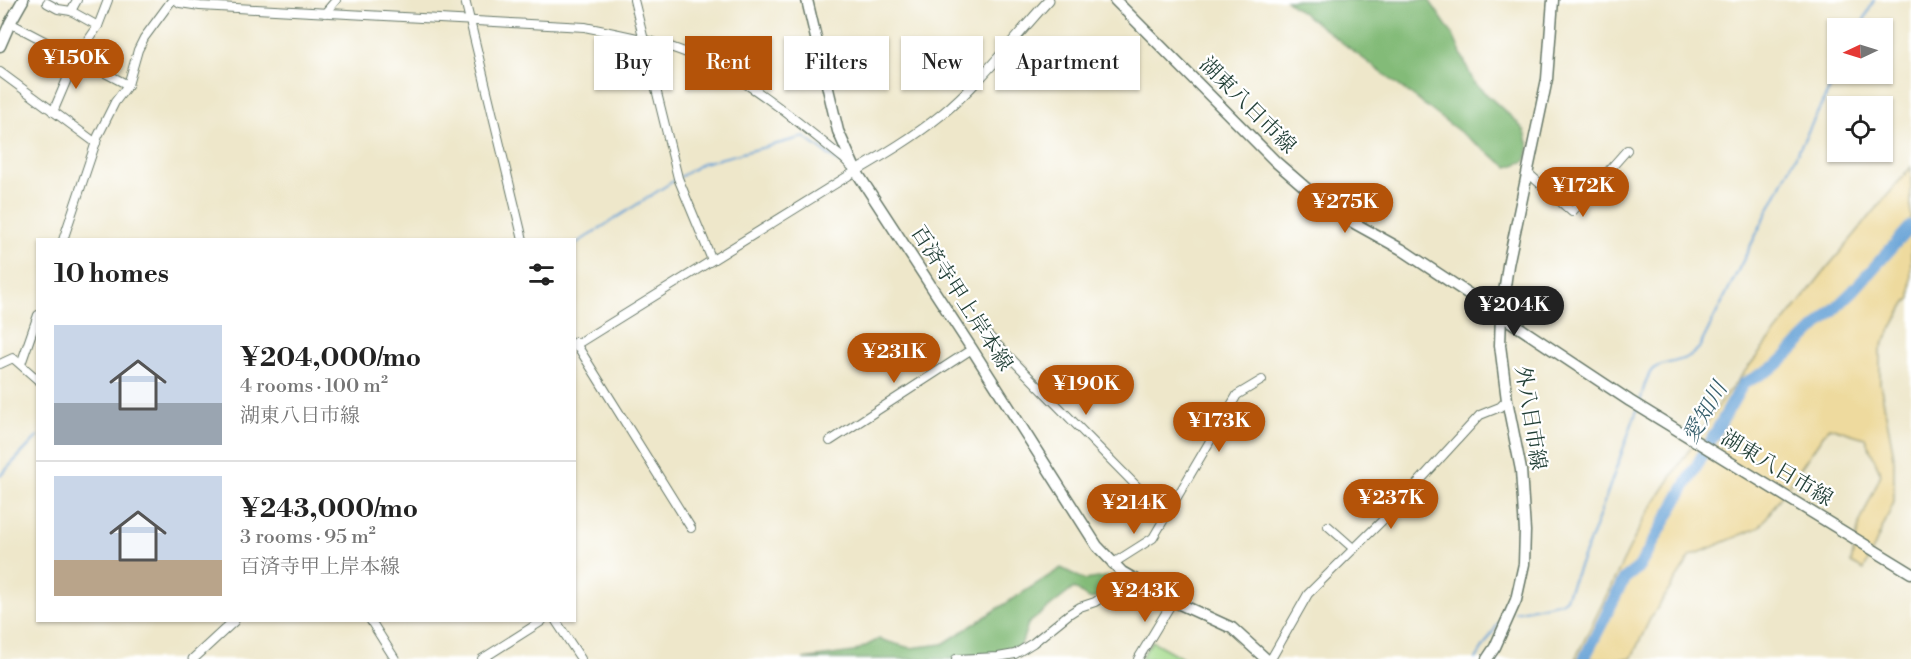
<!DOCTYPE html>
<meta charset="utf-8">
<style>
:root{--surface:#fff;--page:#f6f6f6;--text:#222;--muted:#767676;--line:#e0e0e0;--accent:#b45309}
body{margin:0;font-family:"Libre Bodoni","Noto Serif JP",serif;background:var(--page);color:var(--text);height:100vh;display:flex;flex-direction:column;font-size:22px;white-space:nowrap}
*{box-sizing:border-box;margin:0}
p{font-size:20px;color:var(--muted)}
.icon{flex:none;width:33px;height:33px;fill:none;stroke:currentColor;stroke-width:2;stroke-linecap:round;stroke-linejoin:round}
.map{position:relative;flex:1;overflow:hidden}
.details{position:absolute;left:36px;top:238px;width:540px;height:384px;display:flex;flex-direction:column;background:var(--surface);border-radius:0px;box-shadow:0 2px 4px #0004}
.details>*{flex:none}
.guide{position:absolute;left:594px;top:36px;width:570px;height:54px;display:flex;gap:12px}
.needle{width:39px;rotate:266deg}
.fabs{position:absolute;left:1827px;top:18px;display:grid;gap:12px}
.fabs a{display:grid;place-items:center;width:66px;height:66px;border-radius:0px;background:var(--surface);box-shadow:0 2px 4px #0004;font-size:30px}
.price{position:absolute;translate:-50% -51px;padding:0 14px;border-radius:21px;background:var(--accent);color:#fff;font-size:20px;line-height:39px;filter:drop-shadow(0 2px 3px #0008)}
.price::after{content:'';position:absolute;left:50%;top:36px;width:18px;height:14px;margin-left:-9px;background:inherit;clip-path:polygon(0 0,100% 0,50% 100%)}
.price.selected{background:#222;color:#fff}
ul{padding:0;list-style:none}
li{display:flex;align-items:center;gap:18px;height:150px;padding:0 18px}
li+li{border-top:2px solid var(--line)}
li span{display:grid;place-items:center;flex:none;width:168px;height:120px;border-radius:0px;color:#555}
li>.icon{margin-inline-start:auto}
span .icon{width:72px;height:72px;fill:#fffc;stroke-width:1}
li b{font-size:26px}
h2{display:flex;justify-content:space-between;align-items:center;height:72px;padding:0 18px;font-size:26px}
.chip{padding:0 21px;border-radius:0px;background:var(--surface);box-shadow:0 2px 4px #0004;font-size:21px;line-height:54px}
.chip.selected{background:var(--accent);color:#fff}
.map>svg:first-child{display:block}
.green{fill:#a4db8c;stroke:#628c60;stroke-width:1.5}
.forest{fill:#83bb78;stroke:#517c56;stroke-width:1.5}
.sand{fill:#eeda9e;stroke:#868c69;stroke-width:1.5}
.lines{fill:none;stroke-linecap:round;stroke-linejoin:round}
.stream{stroke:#65a1d6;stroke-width:2}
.river{stroke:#65a1d6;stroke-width:12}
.minor-casing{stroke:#677868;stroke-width:10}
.tertiary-casing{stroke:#677868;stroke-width:11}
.secondary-casing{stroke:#677868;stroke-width:13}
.minor{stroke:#fff;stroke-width:8}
.tertiary{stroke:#fff;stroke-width:9}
.secondary{stroke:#fff;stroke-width:10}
.labels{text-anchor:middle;stroke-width:4.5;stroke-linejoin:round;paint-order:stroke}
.street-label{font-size:21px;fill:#1f3d34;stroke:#fff}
.water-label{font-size:22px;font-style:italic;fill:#38606d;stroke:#fff}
</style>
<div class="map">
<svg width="1911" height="659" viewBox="0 0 1911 659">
<rect width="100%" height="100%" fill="#fff"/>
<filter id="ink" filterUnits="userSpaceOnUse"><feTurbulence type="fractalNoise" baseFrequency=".0167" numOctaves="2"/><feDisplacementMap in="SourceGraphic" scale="12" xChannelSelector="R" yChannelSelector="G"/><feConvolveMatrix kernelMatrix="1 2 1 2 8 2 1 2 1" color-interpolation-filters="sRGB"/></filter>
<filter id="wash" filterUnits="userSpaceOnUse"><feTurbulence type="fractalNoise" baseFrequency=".008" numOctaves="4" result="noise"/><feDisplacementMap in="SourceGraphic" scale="24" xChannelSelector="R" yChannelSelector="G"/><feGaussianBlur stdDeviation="1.35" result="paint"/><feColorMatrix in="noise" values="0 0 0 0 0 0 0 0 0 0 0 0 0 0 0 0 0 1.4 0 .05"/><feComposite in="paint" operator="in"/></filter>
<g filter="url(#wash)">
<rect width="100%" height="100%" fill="#eee7ca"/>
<!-- green -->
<path class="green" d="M 1152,641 L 1181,657 L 1184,659 L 1140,659 Z"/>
<!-- forest -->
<g class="forest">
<path d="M 1286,0 L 1429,0 L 1453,35 L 1474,83 L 1517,122 L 1525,132 L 1529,146 L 1526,161 L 1508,167 L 1476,144 Z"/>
<path d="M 1061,568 L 1085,580 L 1111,576 L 1112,583 L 1096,598 L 1089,599 L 1074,588 L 1028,624 L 1021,645 L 998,659 L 803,659 L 854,652 L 879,639 L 910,648 L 943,644 Z"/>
</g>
<!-- sand -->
<path class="sand" d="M 1911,167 L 1911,298 L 1902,309 L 1880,350 L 1880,383 L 1894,456 L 1894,502 L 1864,570 L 1851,563 L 1859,525 L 1881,474 L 1865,438 L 1829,427 L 1760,527 L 1691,556 L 1650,619 L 1631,659 L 1575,659 L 1645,517 L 1719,404 L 1826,269 Z"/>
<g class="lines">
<!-- stream -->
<g class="stream">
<path d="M 1860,28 L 1874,0"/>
<path d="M 680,177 L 703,163 L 804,137 L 841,164"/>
<path d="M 574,245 L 675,180"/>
<path d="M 1640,402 C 1643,392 1645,378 1652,370 C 1660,361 1684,365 1699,348 L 1838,72"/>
<path d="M 0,476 L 38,436"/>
<path d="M 1515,612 L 1561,602 L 1566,598 L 1593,533 L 1637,410"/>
<path d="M 1476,659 L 1504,614 L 1506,613"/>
</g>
<!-- river -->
<path class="river" d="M 1584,659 L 1624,579 L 1639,567 L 1743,384 L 1776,366 L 1853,291 L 1911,226"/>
</g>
</g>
<g filter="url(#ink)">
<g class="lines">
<!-- minor casing -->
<g class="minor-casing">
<g id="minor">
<path d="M 176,0 L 180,3 L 200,6 L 585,27 C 617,34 649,39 679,50 C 741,72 793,118 844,159 L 856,171 L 574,346"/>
<path d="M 465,0 L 523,240"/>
<path d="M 634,0 L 678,178 L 712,260"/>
<path d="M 47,3 L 58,9 L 71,11 L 98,26"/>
<path d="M 71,11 L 77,0"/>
<path d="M 325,13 L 336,0"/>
<path d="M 10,23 L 128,85"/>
<path d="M 0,72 L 96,143"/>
<path d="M 53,112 L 76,58 L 98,26 L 108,0"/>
<path d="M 1528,173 L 1572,212 L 1627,150"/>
<path d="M 63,240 L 98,136 L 115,102 L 128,85 L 138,50 L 144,38 L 172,0"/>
<path d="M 986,333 L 1167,517"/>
<path d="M 575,342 L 691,528"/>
<path d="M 0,364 L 13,358 L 38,380"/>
<path d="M 21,364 L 38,315"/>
<path d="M 830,441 L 972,349"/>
<path d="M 1328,526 L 1354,549"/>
<path d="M 1112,564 L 1153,538 L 1237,395 L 1262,380"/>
<path d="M 371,621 L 395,659"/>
<path d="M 556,621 L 581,659"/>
<path d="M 482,659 L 542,621"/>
<path d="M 956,659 L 998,657 L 1015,654 L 1033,643 L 1069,614 L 1080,607 L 1095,602 L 1120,585 L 1122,572"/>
<path d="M 1138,659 L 1173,601"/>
<path d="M 1271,659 L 1308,594 L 1392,511 L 1480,415 L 1500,407 L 1507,400"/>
</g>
</g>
<!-- tertiary casing -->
<g class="tertiary-casing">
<g id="tertiary">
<path d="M 856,171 C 885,154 914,137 941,115 C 981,82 1014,38 1049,0"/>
<path d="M 193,659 L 234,621"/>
</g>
</g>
<!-- secondary casing -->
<g class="secondary-casing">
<g id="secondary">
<path d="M 807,0 L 838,131 L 856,171 L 972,349 L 1097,546 L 1122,572 L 1173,601 L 1232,628 L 1266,659"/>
<path d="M 1115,0 L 1276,162 L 1314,195 L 1345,218 L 1401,249 L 1630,401 L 1911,573"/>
<path d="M 0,46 L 10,23 L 23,0"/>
<path d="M 1487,659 L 1495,647 L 1516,600 L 1524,564 L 1525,531 L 1521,470 L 1507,400 L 1500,345 L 1501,314 L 1508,265 L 1547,79 L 1553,0"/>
</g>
</g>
<!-- minor -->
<use href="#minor" class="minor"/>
<!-- tertiary -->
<use href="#tertiary" class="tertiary"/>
<!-- secondary -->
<use href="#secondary" class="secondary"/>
</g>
</g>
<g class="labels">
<!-- street labels -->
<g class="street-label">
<text transform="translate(1248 105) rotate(45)" y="7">湖東八日市線</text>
<text transform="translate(962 298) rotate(57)" y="7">百済寺甲上岸本線</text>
<text transform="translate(1531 418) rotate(81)" y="7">外八日市線</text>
<text transform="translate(1777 468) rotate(31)" y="7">湖東八日市線</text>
</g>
<!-- water labels -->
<g class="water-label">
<text transform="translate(1704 412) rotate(-60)" y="8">愛知川</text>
</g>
</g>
</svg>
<div class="fabs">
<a><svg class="needle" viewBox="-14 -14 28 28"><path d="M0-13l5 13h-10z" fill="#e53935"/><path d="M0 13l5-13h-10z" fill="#767676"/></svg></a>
<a><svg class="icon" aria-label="locate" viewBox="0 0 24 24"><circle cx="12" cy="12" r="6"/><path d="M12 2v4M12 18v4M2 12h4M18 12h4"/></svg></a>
</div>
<b class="price" style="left:76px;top:90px">¥150K</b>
<b class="price" style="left:1583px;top:218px">¥172K</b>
<b class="price" style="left:1345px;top:234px">¥275K</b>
<b class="price selected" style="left:1514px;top:337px">¥204K</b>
<b class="price" style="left:894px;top:384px">¥231K</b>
<b class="price" style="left:1086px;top:416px">¥190K</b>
<b class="price" style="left:1219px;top:453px">¥173K</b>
<b class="price" style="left:1391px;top:530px">¥237K</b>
<b class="price" style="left:1134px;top:535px">¥214K</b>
<b class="price" style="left:1145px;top:623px">¥243K</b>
<div class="guide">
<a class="chip">Buy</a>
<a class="chip selected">Rent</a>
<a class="chip">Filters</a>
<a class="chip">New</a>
<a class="chip">Apartment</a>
</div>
<section class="details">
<h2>10 homes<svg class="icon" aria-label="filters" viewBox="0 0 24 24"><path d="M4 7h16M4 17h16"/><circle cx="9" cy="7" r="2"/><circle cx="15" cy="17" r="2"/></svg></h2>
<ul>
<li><span style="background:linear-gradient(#c9d6e8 65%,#9aa5b1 0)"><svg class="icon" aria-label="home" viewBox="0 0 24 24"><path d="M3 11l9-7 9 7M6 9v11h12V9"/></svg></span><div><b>¥204,000/mo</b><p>4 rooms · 100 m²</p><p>湖東八日市線</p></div></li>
<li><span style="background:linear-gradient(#c9d6e8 70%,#b9a48a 0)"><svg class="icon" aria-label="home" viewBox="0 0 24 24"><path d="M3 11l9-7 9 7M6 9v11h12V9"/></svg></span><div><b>¥243,000/mo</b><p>3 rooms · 95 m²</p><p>百済寺甲上岸本線</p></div></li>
</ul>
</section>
</div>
